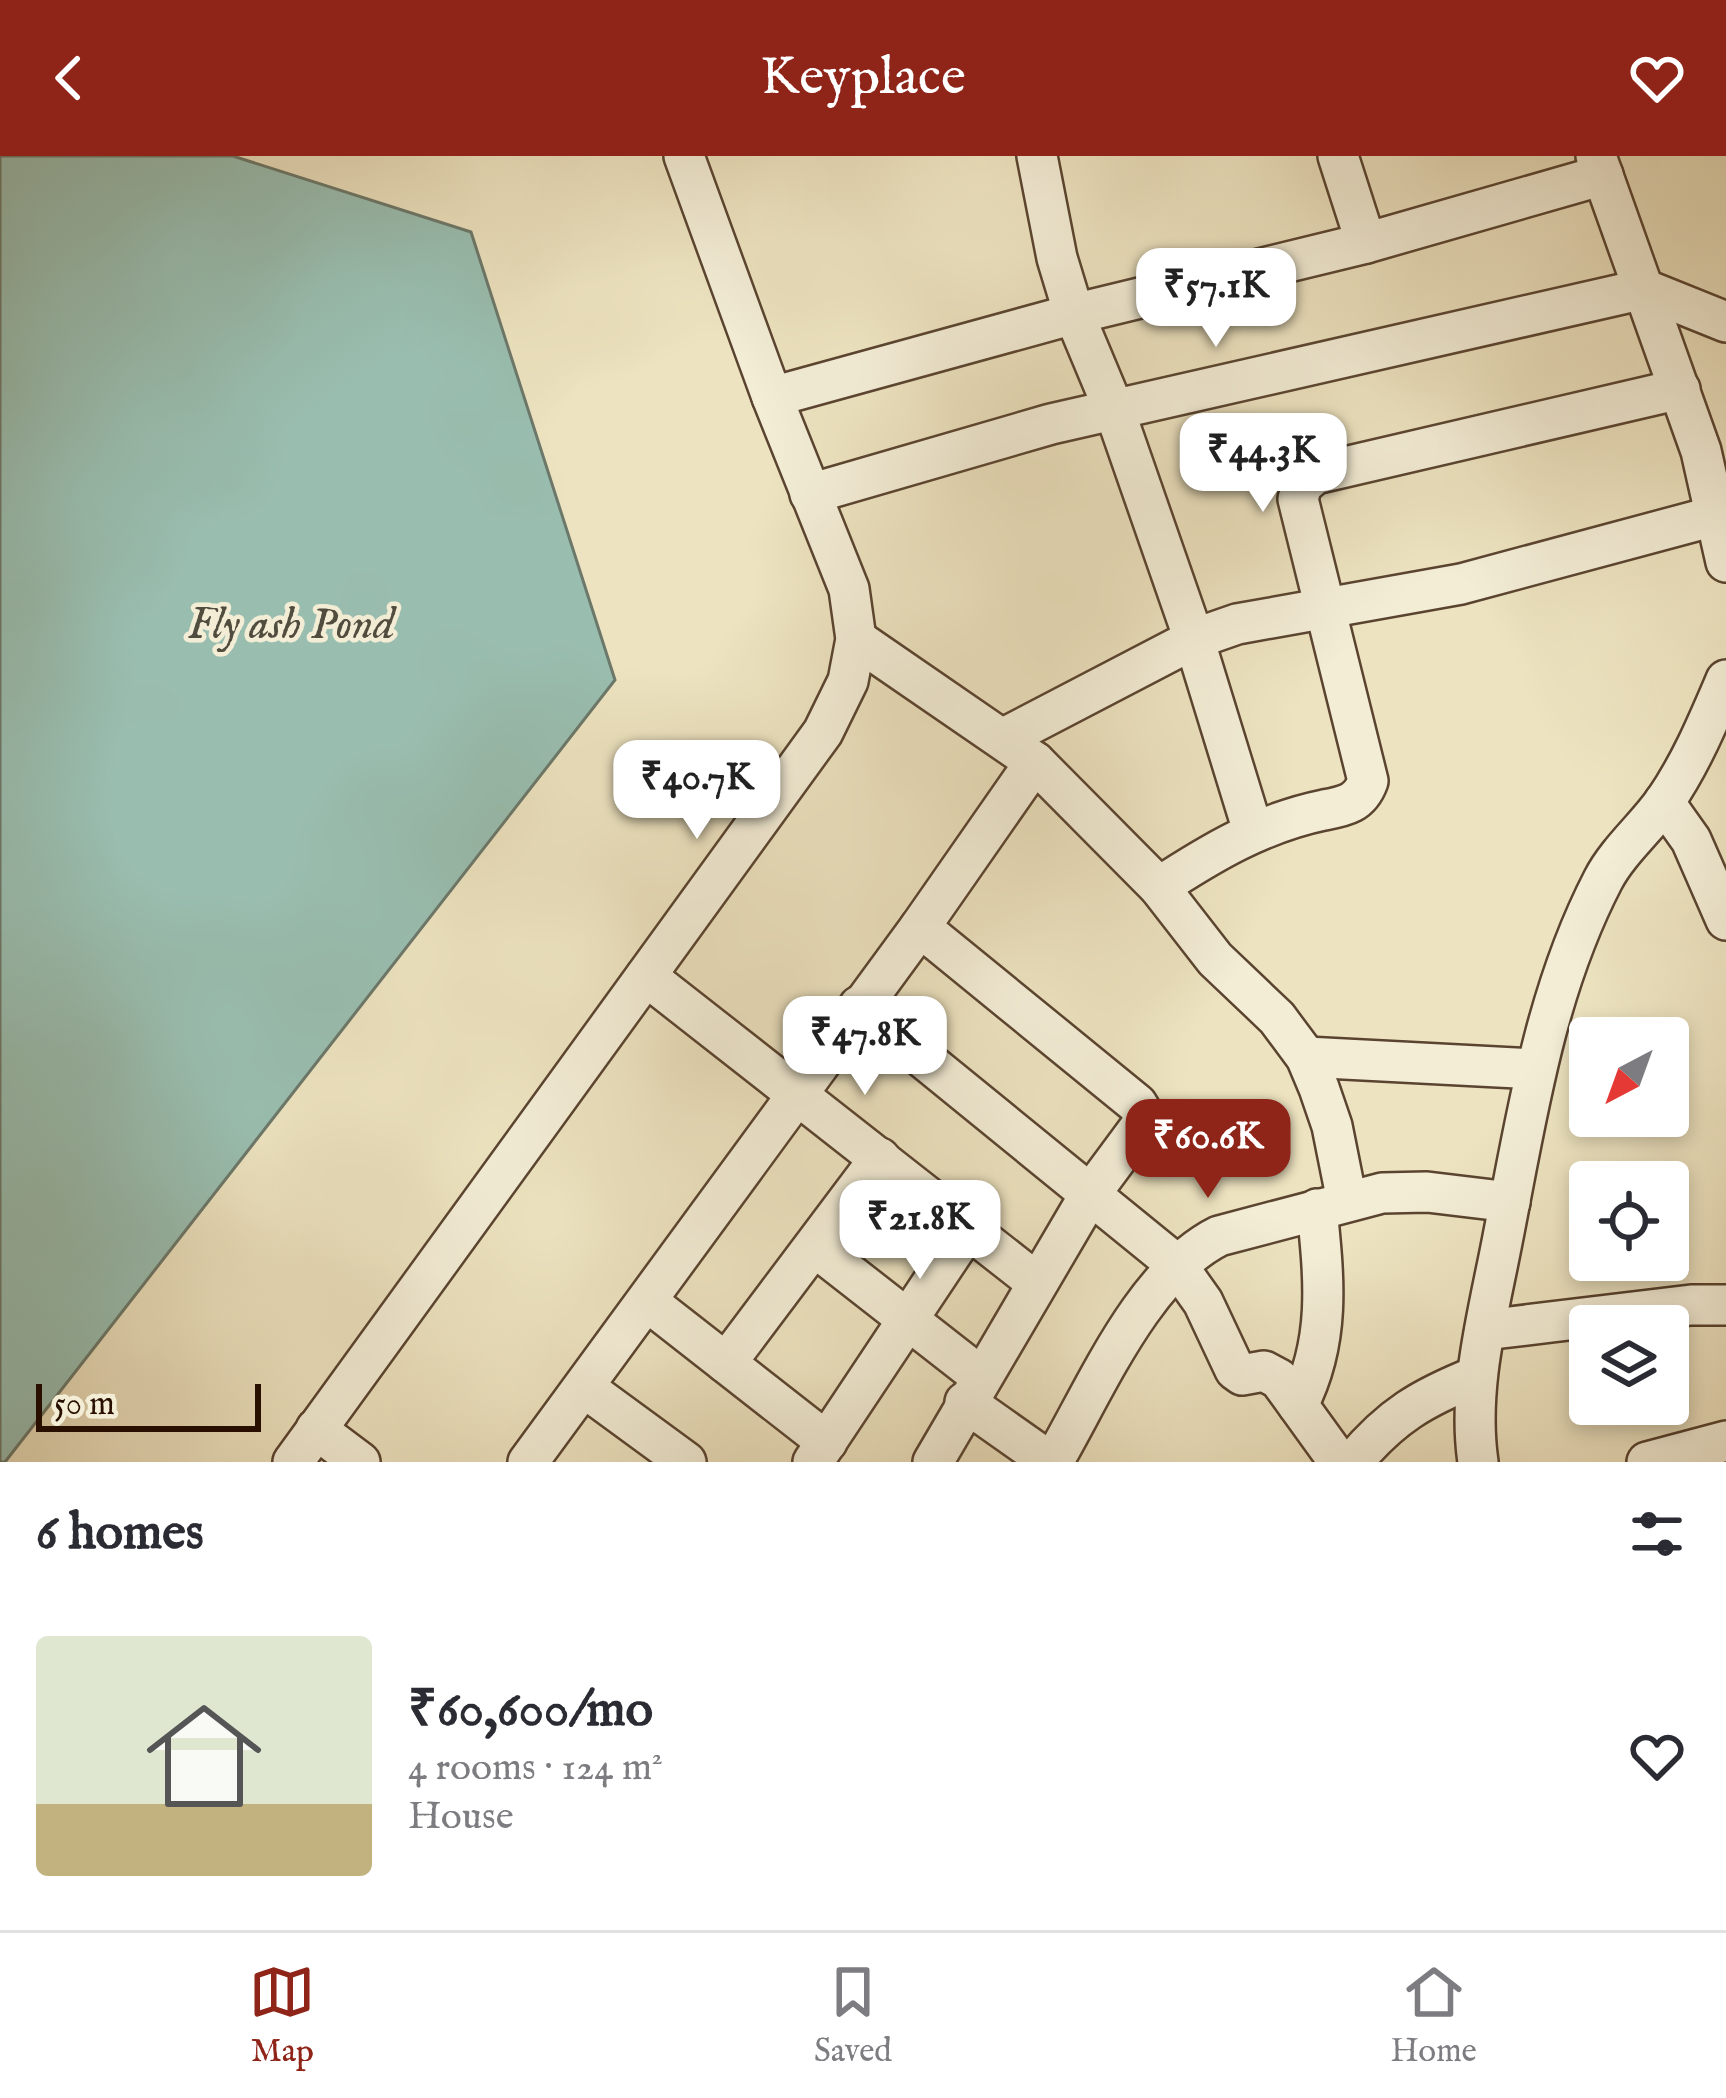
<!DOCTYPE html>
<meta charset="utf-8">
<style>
:root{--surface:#fff;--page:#f7f7f7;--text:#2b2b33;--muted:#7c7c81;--line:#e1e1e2;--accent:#8f2418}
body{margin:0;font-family:"IM FELL English",serif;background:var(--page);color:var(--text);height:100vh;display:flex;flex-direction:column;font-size:45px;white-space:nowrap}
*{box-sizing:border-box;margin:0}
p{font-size:39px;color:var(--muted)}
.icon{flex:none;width:66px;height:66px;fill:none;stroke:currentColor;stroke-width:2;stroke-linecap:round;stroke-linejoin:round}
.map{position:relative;height:1306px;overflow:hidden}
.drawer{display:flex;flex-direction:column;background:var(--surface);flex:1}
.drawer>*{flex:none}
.needle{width:78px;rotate:221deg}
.controls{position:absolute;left:1569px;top:861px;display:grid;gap:24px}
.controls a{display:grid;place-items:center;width:120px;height:120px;border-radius:12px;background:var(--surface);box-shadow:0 6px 18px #0003;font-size:60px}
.scale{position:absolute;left:36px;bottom:30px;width:225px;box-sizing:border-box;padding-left:12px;border:6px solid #290f00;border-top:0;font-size:33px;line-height:42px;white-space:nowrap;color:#290f00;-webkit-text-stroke:9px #f3edd6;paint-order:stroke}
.price{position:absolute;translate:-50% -102px;padding:0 27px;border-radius:24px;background:#fff;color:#222;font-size:39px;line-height:78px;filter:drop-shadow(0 3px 6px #0008)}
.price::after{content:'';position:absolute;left:50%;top:72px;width:36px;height:27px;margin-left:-18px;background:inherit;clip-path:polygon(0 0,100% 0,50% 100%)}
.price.selected{background:var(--accent);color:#fff}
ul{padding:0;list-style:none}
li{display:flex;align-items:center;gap:36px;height:300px;padding:0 36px}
li span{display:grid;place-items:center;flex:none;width:336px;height:240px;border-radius:12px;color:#555}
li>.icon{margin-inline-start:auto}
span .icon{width:144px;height:144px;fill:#fffc;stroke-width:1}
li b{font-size:51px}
h2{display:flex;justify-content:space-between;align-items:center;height:144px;padding:0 36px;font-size:51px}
header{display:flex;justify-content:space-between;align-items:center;height:156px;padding:0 36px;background:var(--accent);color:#fff;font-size:54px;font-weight:600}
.tabs{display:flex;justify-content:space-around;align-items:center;height:168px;border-top:3px solid var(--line);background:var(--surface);font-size:33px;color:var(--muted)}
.tabs a{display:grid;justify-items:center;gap:6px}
.tabs .selected{color:var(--accent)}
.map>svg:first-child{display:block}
.water{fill:#99beb0;stroke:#6c786a;stroke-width:3}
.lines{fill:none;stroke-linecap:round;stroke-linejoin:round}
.minor-casing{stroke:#5a4430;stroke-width:44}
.minor{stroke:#f3edd6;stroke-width:39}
.labels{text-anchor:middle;stroke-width:9;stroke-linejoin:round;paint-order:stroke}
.water-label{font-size:45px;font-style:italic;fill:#504c3e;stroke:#f3edd6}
</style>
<header><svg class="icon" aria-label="back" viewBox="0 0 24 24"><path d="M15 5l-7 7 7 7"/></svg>Keyplace<svg class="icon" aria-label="heart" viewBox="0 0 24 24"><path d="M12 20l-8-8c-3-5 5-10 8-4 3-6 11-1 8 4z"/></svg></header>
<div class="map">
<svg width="1726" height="1306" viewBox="0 0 1726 1306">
<rect width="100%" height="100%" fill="#ede3c0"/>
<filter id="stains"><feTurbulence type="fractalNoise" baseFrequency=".00167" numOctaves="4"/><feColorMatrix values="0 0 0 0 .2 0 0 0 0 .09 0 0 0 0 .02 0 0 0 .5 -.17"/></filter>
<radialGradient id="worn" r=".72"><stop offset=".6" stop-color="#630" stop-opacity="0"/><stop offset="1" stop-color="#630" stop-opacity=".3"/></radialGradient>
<!-- water -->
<path class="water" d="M 0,0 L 233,0 L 471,76 L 615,524 L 5,1306 L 0,1306 Z"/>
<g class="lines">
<!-- minor casing -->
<g class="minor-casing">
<g id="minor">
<path d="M 1037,0 L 1057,102 L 1074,158 L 1115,256 L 1194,483 L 1253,675"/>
<path d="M 1338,0 L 1366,87"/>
<path d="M 1596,0 L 1701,295 L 1726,406"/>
<path d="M 772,241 L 1074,158 L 1366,87 L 1603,19"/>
<path d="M 810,338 L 1051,268 L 1644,133 L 1726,166"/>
<path d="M 856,483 L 1035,606 L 1159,731 L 1215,803 L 1277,862 L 1306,901 L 1319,932 L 1332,970 L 1347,1045"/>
<path d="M 1004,582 L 1194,483 L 1237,468 L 1461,428 L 1718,359"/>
<path d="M 1664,646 L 1691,684 L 1726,764"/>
<path d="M 1159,731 C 1211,697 1261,667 1324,654 C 1346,650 1360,647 1368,625 L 1298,343 L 1302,329 L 1315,318 L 1680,233"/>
<path d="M 920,771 L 1137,948 L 1146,963 L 1089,1040 L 933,1306"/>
<path d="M 646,820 L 1036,1126"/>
<path d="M 859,850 L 1176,1108 L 1203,1146 L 1235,1214 L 1242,1219 L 1264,1215 L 1279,1223 L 1339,1306"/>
<path d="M 1306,901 L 1536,913"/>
<path d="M 815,1091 L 980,1220"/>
<path d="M 648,1146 L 827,1286"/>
<path d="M 1485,1174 L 1691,1149 L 1726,1149"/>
<path d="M 726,1207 L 880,1002"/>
<path d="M 585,1232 L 686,1306"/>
<path d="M 965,1246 L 1050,1306"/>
<path d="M 1298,1249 C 1331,1185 1324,1122 1317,1053"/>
<path d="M 316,1273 L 360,1306"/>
<path d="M 293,1306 L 823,576 L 848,525 L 856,483 L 849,433 L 772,241 L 684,0"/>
<path d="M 528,1306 L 920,771 L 1035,606"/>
<path d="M 813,1306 L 968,1073"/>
<path d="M 1053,1306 C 1095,1234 1143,1118 1219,1080 L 1382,1037 L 1427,1036 L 1510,1046"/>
<path d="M 1353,1306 C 1391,1260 1422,1242 1477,1220"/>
<path d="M 1478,1306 C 1467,1231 1489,1155 1503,1081 C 1527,958 1545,836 1603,724 C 1618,695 1646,672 1665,645 C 1691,607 1708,566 1726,524"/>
<path d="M 1647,1306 L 1726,1285"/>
</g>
</g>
<!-- minor -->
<use href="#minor" class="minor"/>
</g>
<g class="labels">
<!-- water labels -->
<g class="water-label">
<text x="291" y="482">Fly ash Pond</text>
</g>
</g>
<rect width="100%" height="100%" filter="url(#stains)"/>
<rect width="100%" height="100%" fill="url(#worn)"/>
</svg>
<div class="controls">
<a><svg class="needle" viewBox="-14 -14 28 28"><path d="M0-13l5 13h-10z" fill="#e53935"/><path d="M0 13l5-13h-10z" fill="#7c7c81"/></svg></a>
<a><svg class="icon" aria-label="locate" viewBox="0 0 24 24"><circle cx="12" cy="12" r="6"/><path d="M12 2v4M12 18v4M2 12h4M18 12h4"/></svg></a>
<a><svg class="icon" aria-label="layers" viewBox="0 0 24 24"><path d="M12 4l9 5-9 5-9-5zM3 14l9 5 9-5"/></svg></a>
</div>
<div class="scale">50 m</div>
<b class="price" style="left:1216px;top:194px">₹57.1K</b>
<b class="price" style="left:1263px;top:359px">₹44.3K</b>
<b class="price" style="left:697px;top:686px">₹40.7K</b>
<b class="price" style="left:865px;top:942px">₹47.8K</b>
<b class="price selected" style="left:1208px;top:1045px">₹60.6K</b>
<b class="price" style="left:920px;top:1126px">₹21.8K</b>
</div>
<section class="drawer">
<h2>6 homes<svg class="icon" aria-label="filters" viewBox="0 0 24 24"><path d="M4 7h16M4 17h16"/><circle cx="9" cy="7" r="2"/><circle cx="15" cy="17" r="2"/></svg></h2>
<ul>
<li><span style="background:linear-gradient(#dfe7d0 70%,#c2b280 0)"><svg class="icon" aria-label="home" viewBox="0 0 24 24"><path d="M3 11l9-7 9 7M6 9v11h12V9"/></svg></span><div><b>₹60,600/mo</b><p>4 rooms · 124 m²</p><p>House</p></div><svg class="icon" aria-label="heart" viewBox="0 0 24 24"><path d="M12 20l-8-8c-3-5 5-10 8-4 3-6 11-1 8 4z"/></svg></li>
</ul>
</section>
<nav class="tabs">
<a class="selected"><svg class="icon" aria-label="map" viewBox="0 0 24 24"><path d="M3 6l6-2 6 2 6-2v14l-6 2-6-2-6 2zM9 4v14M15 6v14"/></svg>Map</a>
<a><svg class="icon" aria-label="saved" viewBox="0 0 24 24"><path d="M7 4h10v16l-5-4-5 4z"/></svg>Saved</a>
<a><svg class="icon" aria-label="home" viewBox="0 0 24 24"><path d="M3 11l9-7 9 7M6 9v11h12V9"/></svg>Home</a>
</nav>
